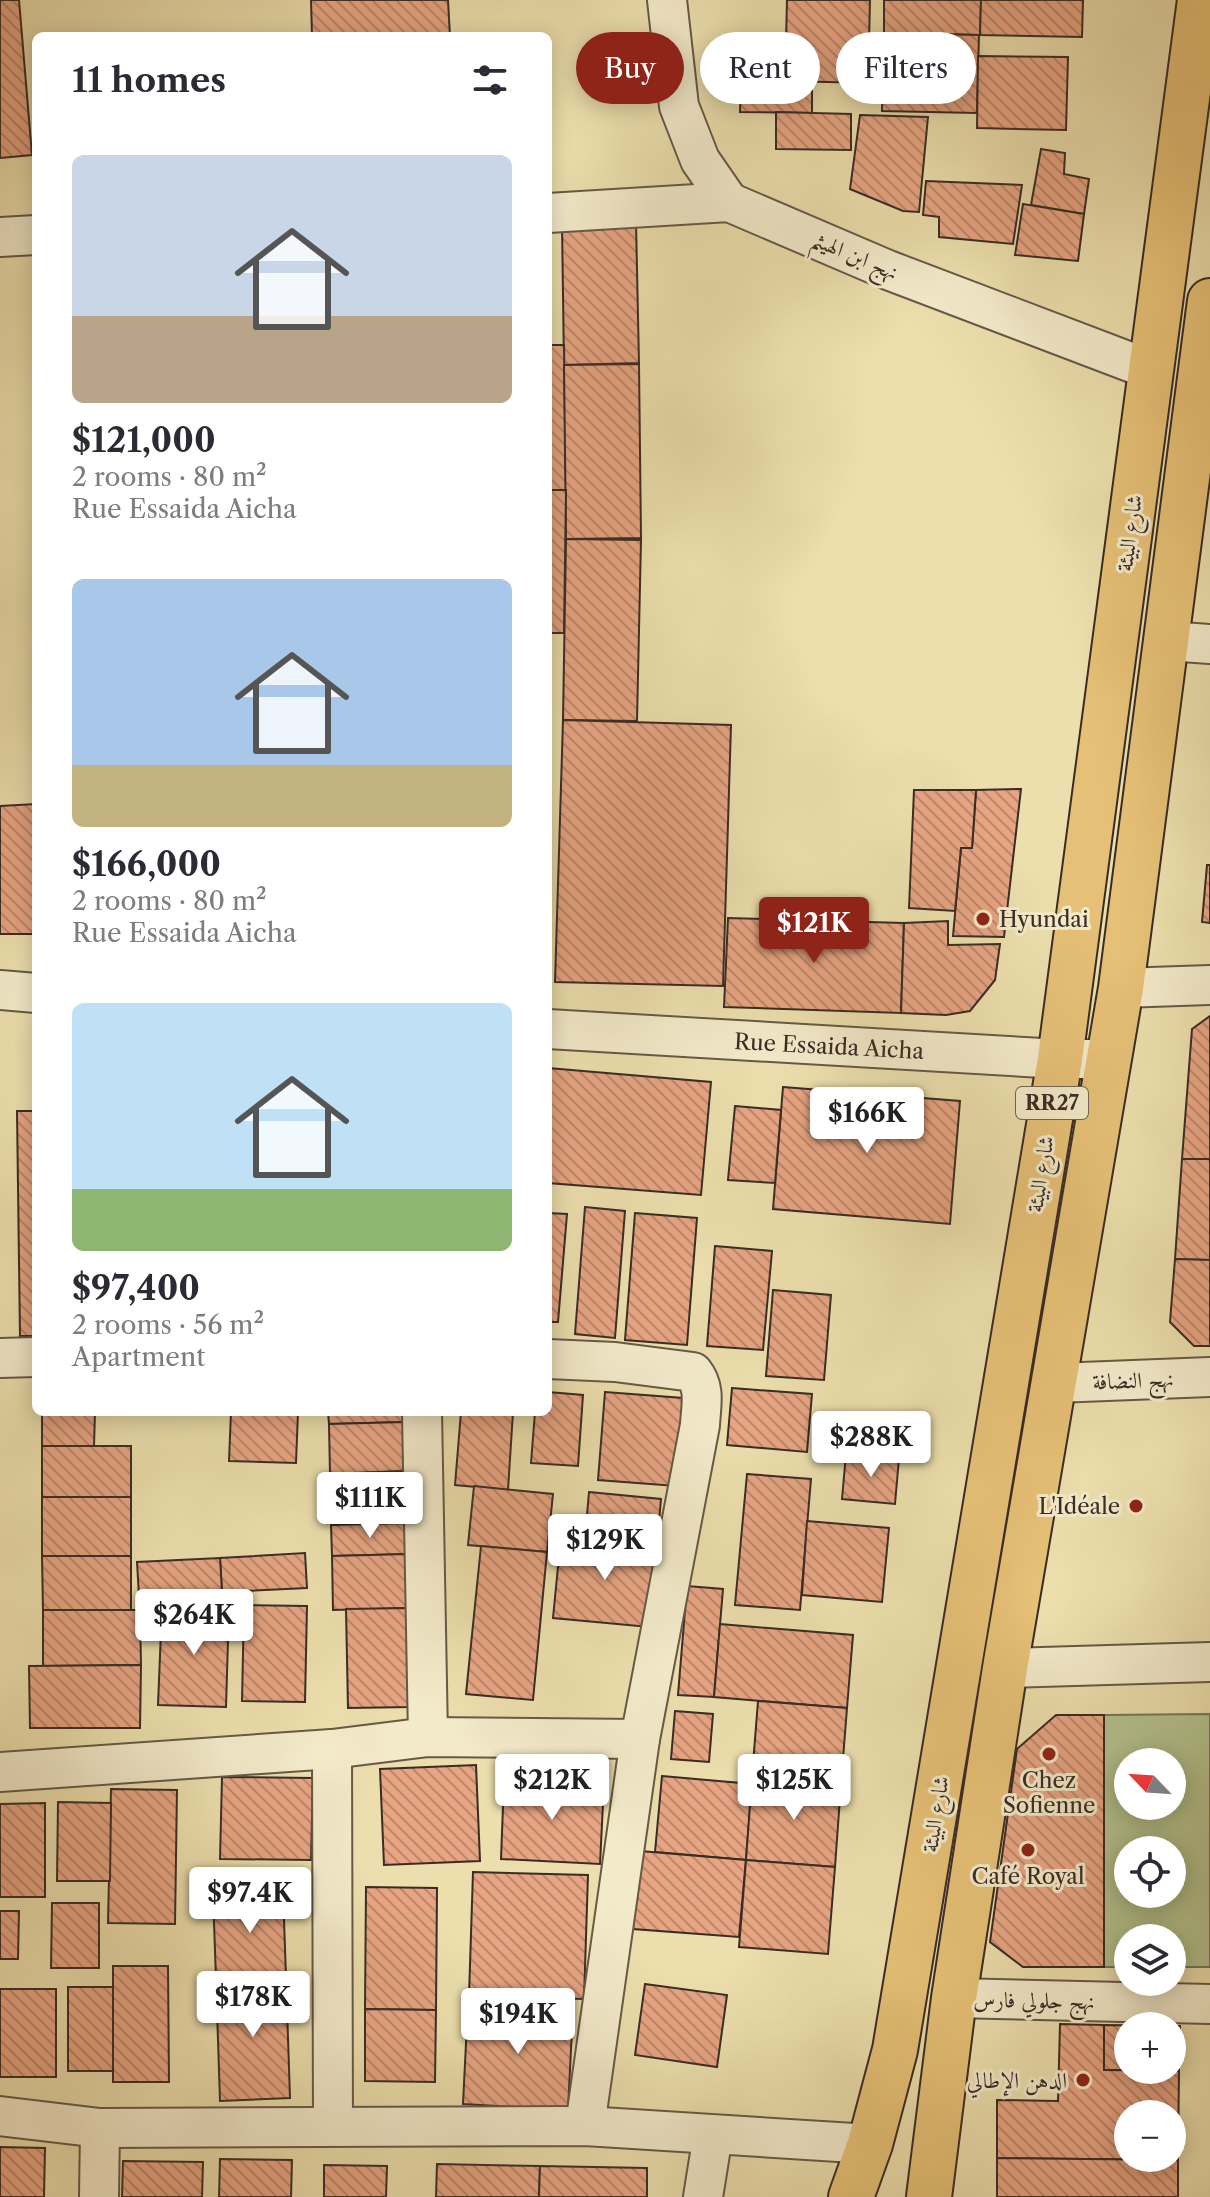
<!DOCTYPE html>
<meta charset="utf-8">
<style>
:root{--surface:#fff;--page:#f2f2f3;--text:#2b2b33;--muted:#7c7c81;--accent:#8f2418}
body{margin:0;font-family:"Libre Caslon Text",Amiri,serif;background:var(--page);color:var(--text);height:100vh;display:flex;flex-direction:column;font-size:30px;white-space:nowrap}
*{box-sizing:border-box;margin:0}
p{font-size:26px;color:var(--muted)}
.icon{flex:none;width:44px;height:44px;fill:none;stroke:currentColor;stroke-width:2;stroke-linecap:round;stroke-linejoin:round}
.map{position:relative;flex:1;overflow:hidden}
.sheet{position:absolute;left:32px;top:32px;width:520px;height:1384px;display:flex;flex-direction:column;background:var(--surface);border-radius:12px;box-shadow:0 4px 20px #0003}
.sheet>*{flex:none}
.banner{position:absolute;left:576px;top:32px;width:514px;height:72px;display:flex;gap:16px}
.needle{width:52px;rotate:295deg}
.fabs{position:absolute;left:1114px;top:1748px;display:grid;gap:16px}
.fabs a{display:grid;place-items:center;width:72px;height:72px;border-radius:50%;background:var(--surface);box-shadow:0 4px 20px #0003;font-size:40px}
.price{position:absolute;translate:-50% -68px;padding:0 18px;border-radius:8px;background:#fff;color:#222;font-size:26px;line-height:52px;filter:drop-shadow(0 2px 4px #0008)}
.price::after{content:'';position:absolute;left:50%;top:48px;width:24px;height:18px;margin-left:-12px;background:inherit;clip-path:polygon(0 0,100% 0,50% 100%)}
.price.current{background:var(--accent);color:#fff}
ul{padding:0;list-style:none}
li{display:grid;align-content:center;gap:16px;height:424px;padding:0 40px}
li span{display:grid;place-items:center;height:248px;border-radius:12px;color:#555}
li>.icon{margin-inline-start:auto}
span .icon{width:144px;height:144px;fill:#fffc;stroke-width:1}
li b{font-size:34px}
h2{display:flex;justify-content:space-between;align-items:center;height:96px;padding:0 40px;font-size:34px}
.tag{padding:0 28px;border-radius:36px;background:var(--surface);box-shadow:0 4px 20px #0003;font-size:28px;line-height:72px}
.tag.current{background:var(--accent);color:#fff}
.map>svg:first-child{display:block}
.pitch{fill:#b3c28d;stroke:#767759;stroke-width:2;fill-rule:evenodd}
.building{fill:url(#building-back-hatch);stroke:#392c25;stroke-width:2;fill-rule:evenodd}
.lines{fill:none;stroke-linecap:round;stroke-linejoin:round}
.minor-casing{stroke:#665947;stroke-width:42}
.major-casing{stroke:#392c25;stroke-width:48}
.minor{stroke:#f3eaca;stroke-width:38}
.major{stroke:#e6c076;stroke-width:44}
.poi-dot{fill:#8f2418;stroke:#f3eaca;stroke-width:3}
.labels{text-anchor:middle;stroke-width:6;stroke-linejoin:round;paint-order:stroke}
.shield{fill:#f3eaca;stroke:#716556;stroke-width:2}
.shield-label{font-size:20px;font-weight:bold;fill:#392c25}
.street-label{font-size:22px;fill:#392c25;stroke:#f3eaca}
.poi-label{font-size:22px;fill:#392c25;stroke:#f3eaca;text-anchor:end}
</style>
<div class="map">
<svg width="1210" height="2197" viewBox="0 0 1210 2197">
<defs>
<pattern id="building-back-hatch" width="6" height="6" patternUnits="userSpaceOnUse" patternTransform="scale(2)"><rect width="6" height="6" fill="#e7a583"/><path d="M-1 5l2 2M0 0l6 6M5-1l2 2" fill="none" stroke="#bc876b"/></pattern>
</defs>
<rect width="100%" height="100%" fill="#ecdfad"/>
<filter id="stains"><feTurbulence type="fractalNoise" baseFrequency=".0025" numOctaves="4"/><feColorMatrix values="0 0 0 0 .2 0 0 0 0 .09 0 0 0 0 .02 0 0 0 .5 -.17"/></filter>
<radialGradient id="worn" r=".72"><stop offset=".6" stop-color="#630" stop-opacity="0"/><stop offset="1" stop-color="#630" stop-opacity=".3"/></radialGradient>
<!-- pitch -->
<path class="pitch" d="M 1210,1714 L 1210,1967 L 1172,1967 L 1172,1938 L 1128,1938 L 1128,1967 L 1104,1967 L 1104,1715 ZM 1128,1762 L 1172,1762 L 1172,1806 L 1128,1806 ZM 1128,1850 L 1172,1850 L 1172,1894 L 1128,1894 Z"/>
<!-- building -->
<g class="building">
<path d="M 0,0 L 19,0 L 32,155 L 0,158 Z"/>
<path d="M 311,0 L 448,0 L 450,36 L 312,36 Z"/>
<path d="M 787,0 L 870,0 L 868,83 L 785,81 Z"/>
<path d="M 884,0 L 981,0 L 980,35 L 884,33 Z"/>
<path d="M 981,0 L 1083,0 L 1082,37 L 980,35 Z"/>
<path d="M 884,33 L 979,35 L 977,113 L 882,111 Z"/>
<path d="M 978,56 L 1068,57 L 1066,130 L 977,128 Z"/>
<path d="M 741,80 L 812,82 L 812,113 L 740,112 Z"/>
<path d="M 776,112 L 851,114 L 851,150 L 776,149 Z"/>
<path d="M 860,115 L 928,117 L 919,212 L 903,211 L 850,189 Z"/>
<path d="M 1041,149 L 1065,153 L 1064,174 L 1089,179 L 1084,214 L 1031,205 Z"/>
<path d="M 926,181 L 1022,185 L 1013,244 L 939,237 L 939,217 L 923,215 Z"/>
<path d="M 1023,204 L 1084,214 L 1078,261 L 1015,255 Z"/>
<path d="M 636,222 L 639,363 L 564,365 L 562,224 Z"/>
<path d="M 548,345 L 564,345 L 566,490 L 548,490 Z"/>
<path d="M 639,364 L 641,538 L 566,539 L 564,365 Z"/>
<path d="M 548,490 L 566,490 L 564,633 L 548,633 Z"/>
<path d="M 566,539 L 641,540 L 637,721 L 563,720 Z"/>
<path d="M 563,720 L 731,725 L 723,986 L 555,982 Z"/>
<path d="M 1021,789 L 1004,937 L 953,936 L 961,848 L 972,848 L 976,790 Z"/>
<path d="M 914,790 L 976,790 L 972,848 L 961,848 L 955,911 L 909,908 Z"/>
<path d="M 36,804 L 36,934 L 0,934 L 0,806 Z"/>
<path d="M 1207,865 L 1210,865 L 1210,923 L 1202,922 Z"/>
<path d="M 728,918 L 904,923 L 901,1013 L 724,1007 Z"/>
<path d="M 948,921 L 948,945 L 1000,944 L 995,980 L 970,1011 L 946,1015 L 901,1013 L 904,923 Z"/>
<path d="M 1210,1016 L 1210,1159 L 1182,1159 L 1192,1029 Z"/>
<path d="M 548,1068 L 711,1082 L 701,1195 L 548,1183 Z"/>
<path d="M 783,1087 L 960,1101 L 950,1224 L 773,1209 Z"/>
<path d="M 735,1106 L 781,1110 L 775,1183 L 728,1180 Z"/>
<path d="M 17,1111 L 36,1111 L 36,1336 L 20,1336 Z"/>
<path d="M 1182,1159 L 1210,1159 L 1210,1260 L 1175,1259 Z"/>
<path d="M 585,1207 L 625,1211 L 615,1338 L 575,1334 Z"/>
<path d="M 548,1213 L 567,1214 L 558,1322 L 548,1322 Z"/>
<path d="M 635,1213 L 697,1218 L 687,1345 L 625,1340 Z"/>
<path d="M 715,1246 L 772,1251 L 763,1350 L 707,1346 Z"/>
<path d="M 1175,1259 L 1210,1260 L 1210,1346 L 1194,1346 L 1170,1322 Z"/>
<path d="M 773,1290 L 831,1295 L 824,1380 L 766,1376 Z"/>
<path d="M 732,1388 L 812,1394 L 807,1452 L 727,1445 Z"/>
<path d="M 548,1392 L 583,1395 L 578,1466 L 531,1463 L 535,1412 L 548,1412 Z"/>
<path d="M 605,1392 L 683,1398 L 676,1486 L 598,1480 Z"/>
<path d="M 42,1412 L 95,1412 L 94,1446 L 42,1446 Z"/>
<path d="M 231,1412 L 298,1412 L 296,1463 L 229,1461 Z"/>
<path d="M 328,1412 L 404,1412 L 405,1422 L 329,1424 Z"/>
<path d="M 461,1412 L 513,1412 L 508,1490 L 455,1485 Z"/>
<path d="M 405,1422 L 406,1471 L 330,1474 L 329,1424 Z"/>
<rect x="42" y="1446" width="89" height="51"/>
<path d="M 846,1454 L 899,1458 L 895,1504 L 842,1499 Z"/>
<path d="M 406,1471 L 407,1523 L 331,1525 L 330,1474 Z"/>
<path d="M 747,1474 L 811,1479 L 800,1610 L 735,1605 Z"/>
<path d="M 474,1486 L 553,1494 L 547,1552 L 468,1545 Z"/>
<path d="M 589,1492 L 661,1499 L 657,1545 L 585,1538 Z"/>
<rect x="42" y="1497" width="89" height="59"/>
<path d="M 807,1521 L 889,1528 L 882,1602 L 802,1595 Z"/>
<path d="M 407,1523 L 408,1554 L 332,1556 L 331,1525 Z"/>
<path d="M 561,1536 L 657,1545 L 649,1627 L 553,1618 Z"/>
<path d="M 481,1546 L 547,1552 L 533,1700 L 466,1694 Z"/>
<path d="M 305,1553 L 307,1588 L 222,1592 L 220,1558 Z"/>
<path d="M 408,1554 L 410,1608 L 333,1610 L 332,1556 Z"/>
<path d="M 42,1556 L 131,1556 L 131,1610 L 43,1610 Z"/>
<path d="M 220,1558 L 222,1592 L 139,1596 L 137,1562 Z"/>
<path d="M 687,1586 L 723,1589 L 714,1697 L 678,1695 Z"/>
<path d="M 244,1605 L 307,1606 L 305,1702 L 242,1701 Z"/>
<path d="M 162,1606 L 229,1608 L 226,1707 L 158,1705 Z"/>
<path d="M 410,1608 L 412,1707 L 348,1708 L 346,1609 Z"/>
<path d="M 43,1610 L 140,1610 L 141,1665 L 43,1666 Z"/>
<path d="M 720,1624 L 853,1635 L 847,1708 L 714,1697 Z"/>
<path d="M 141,1665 L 140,1728 L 30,1728 L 29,1666 Z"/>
<path d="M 758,1701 L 847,1708 L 841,1784 L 752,1777 Z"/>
<path d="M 675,1711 L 713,1714 L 709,1762 L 671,1759 Z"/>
<path d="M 1056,1715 L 1104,1715 L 1104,1967 L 1023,1967 L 990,1942 L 1017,1749 Z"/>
<path d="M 476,1765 L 480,1861 L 384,1865 L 380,1769 Z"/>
<path d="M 662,1776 L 752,1784 L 746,1860 L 655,1852 Z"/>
<path d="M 222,1777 L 313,1778 L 311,1860 L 220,1859 Z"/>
<path d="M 752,1777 L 841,1784 L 835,1867 L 746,1860 Z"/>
<path d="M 504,1780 L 604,1784 L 600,1864 L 501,1859 Z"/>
<path d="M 111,1789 L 177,1790 L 175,1924 L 108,1923 Z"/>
<path d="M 58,1802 L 111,1803 L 110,1881 L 57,1881 Z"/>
<path d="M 45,1803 L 45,1897 L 0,1897 L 0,1804 Z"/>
<path d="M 640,1851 L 746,1860 L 739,1937 L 633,1929 Z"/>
<path d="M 746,1860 L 835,1867 L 828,1954 L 739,1947 Z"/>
<path d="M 473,1872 L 588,1875 L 584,1999 L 469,1996 Z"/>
<path d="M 366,1887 L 437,1888 L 436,2010 L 365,2009 Z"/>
<path d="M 283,1891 L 286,1977 L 216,1979 L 213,1894 Z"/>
<path d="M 52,1903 L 99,1903 L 99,1968 L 51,1968 Z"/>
<path d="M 0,1911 L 19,1911 L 18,1959 L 0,1959 Z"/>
<path d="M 113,1966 L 168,1966 L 169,2082 L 113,2082 Z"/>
<path d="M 286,1977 L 290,2098 L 220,2101 L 216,1979 Z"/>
<path d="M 645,1984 L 727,1995 L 717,2067 L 635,2055 Z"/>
<rect x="68" y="1987" width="45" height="84"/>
<rect x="0" y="1989" width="56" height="88"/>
<path d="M 468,2003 L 573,2009 L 568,2110 L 463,2104 Z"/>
<path d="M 365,2009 L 436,2010 L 435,2082 L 365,2081 Z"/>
<path d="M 1060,2024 L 1104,2025 L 1104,2070 L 1179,2071 L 1178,2160 L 997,2158 L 997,2100 L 1058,2101 ZM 1128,2114 L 1172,2114 L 1172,2158 L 1128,2158 Z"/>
<path d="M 1104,2025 L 1180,2026 L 1179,2071 L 1129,2070 L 1172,2070 L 1172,2026 L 1128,2026 L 1128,2070 L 1104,2070 Z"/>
<path d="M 0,2147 L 45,2148 L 44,2197 L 0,2197 Z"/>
<path d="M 997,2158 L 1178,2160 L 1178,2197 L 997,2197 Z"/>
<path d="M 220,2159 L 292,2160 L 291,2197 L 219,2197 Z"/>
<path d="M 123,2161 L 203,2162 L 202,2197 L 122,2197 Z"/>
<path d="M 437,2164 L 540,2166 L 539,2197 L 436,2197 Z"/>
<path d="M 324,2165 L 387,2166 L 386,2197 L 324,2197 Z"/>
<path d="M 540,2166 L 647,2168 L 647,2197 L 539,2197 Z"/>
</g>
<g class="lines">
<!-- minor casing -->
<g class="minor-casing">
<g id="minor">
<path d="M 667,0 L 679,106 L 700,160 L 729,202"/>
<path d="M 548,213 L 729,202 L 888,270 L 1151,370"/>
<path d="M 0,237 L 36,235"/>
<path d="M 1168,641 L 1210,644"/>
<path d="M 1121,988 L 1210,985"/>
<path d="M 0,990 L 36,993"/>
<path d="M 548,1029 L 1060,1059 L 1109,1059"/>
<path d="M 0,1358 L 36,1357"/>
<path d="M 548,1359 L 615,1362 L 693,1372 C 706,1388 701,1405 700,1425 L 640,1739 L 585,2126"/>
<path d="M 1056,1383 L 1210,1377"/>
<path d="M 422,1412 L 428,1737"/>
<path d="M 1005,1668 L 1210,1662"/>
<path d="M 332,1749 L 333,2126"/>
<path d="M 0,1772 L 332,1749 L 428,1737 L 640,1739"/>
<path d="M 954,1998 L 1210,2004"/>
<path d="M 0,2116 L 100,2128 L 585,2126 L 870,2144"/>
<path d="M 99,2197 L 100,2128"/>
<path d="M 703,2197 L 713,2135"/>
</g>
</g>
<!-- major casing -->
<g class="major-casing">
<g id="major">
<path d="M 851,2197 L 870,2144 L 895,2050 L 1060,1059 L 1200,0"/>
<path d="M 929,2197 L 954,1998 L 1005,1668 L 1121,988 L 1210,301"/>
</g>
</g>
<!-- minor -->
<use href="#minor" class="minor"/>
<!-- major -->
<use href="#major" class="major"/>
</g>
<!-- markers -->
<g class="poi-dot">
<circle cx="983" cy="919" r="8"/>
<circle cx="1136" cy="1506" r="8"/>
<circle cx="1049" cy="1754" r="8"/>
<circle cx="1028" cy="1850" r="8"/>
<circle cx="1083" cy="2080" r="8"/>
</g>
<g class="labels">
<!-- shield labels -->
<rect class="shield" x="1016" y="1087" width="72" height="32" rx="6"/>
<g class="shield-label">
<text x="1052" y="1110">RR27</text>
</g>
<!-- street labels -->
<g class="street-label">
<text transform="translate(855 255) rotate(23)" y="8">نهج ابن الهيثم</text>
<text transform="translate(1129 533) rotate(-82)" y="8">شارع البيئة</text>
<text transform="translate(829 1046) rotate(3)" y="8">Rue Essaida Aicha</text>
<text transform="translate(1040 1174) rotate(-81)" y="8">شارع البيئة</text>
<text transform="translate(1133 1380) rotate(-2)" y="8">نهج النضافة</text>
<text transform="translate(935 1814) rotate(-81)" y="8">شارع البيئة</text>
<text transform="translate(1034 2000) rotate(1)" y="8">نهج جلولي فارس</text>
</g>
<!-- poi labels -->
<g class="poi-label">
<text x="999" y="927" text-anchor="start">Hyundai</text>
<text x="1120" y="1514">L'Idéale</text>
<text x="1049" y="1788" text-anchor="middle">Chez<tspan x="1049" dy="25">Sofienne</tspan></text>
<text x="1028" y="1884" text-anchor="middle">Café Royal</text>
<text x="1067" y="2088">الدهن الإطالي</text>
</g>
</g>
<rect width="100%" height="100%" filter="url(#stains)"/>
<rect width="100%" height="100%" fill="url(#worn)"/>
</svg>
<div class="fabs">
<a><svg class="needle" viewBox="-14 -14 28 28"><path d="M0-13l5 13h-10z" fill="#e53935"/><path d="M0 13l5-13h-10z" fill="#7c7c81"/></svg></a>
<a><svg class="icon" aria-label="locate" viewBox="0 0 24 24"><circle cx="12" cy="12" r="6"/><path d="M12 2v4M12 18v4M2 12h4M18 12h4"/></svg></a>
<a><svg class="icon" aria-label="layers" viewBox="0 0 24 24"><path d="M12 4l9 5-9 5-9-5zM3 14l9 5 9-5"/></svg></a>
<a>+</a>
<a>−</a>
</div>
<b class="price current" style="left:814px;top:965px">$121K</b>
<b class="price" style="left:867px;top:1155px">$166K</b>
<b class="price" style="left:871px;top:1479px">$288K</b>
<b class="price" style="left:370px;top:1540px">$111K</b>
<b class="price" style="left:605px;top:1582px">$129K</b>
<b class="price" style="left:194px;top:1657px">$264K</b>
<b class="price" style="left:552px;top:1822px">$212K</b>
<b class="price" style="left:794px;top:1822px">$125K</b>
<b class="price" style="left:250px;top:1935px">$97.4K</b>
<b class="price" style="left:253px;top:2039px">$178K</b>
<b class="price" style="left:518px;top:2056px">$194K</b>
<div class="banner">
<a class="tag current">Buy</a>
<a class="tag">Rent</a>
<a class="tag">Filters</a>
</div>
<section class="sheet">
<h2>11 homes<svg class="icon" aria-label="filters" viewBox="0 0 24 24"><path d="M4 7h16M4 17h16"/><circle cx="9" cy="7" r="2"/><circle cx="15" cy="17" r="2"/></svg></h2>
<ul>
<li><span style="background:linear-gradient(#c9d6e8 65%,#b9a48a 0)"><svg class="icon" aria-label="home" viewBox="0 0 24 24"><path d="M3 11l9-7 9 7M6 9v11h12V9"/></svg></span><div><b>$121,000</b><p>2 rooms · 80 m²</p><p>Rue Essaida Aicha</p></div></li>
<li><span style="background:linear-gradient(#a9c7e8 75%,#c2b280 0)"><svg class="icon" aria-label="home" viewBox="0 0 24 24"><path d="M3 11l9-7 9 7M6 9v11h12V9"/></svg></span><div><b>$166,000</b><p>2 rooms · 80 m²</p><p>Rue Essaida Aicha</p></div></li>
<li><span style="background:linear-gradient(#bfe0f5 75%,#8fb573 0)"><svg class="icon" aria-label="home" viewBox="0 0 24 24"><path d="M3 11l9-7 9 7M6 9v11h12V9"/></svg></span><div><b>$97,400</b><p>2 rooms · 56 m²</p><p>Apartment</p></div></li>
</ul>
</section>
</div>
